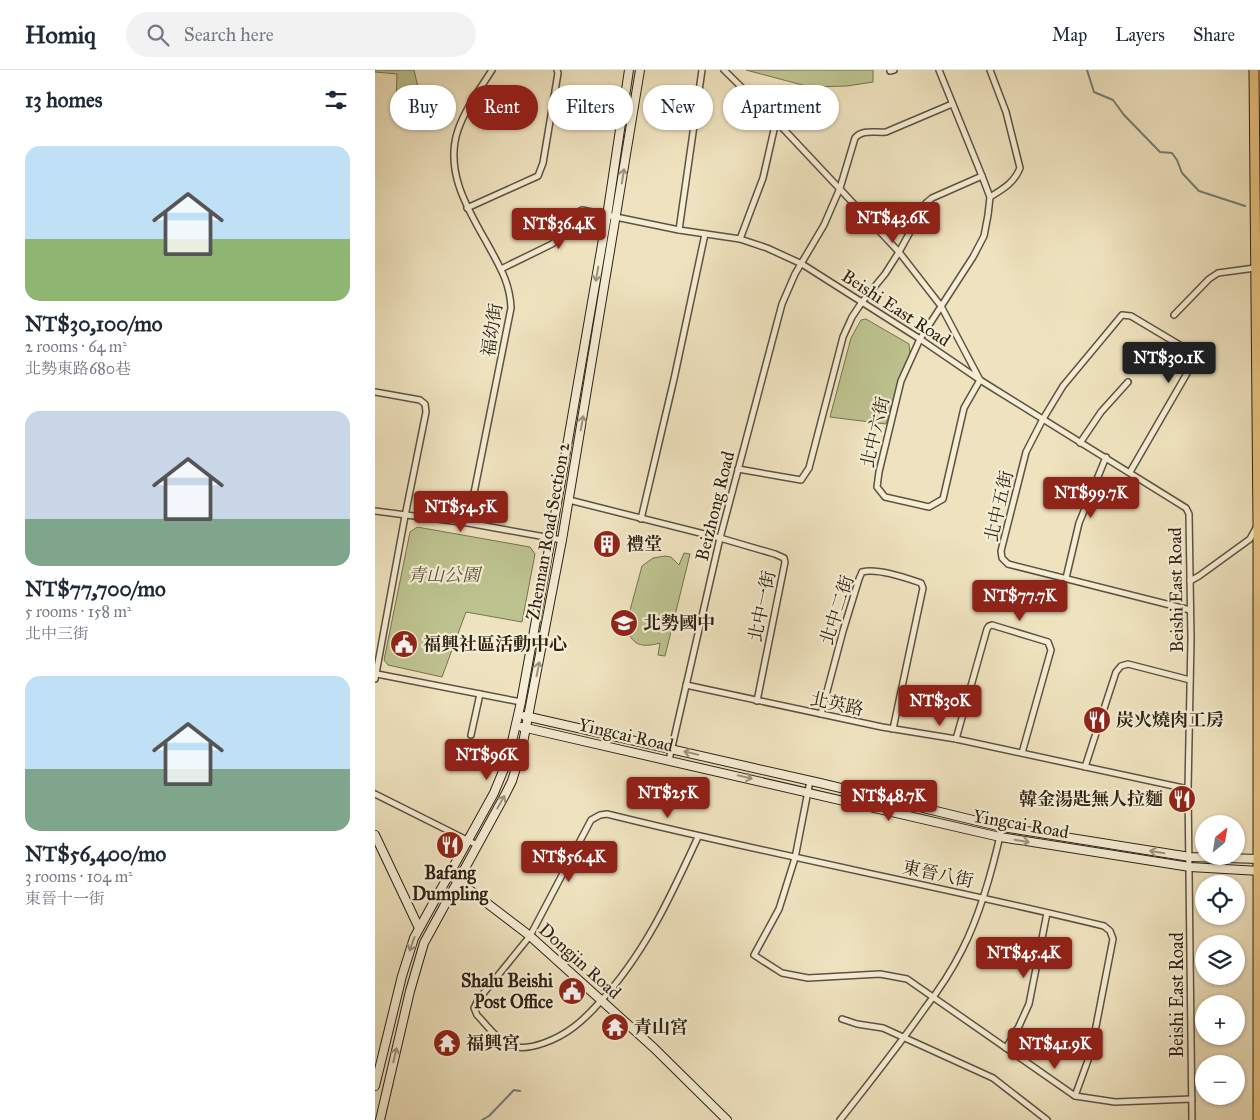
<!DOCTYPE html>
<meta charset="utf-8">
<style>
:root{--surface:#fff;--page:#f2f2f3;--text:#1f2937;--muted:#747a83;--line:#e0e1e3;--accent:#8f2418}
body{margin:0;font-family:"IM FELL Great Primer","Noto Serif TC",serif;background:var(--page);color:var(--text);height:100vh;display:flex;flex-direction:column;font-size:19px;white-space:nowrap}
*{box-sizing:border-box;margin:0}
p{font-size:16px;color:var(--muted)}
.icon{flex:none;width:28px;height:28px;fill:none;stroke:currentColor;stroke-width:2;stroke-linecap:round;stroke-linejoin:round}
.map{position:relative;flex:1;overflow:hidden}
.details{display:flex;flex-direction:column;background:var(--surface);width:375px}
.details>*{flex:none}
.banner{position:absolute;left:15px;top:15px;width:475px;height:45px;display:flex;gap:10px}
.needle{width:32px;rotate:30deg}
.controls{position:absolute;left:820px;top:745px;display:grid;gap:10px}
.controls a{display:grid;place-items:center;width:50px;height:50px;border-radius:50%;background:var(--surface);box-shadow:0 1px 4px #0004;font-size:25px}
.price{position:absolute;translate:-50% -42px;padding:0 11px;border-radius:5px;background:var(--accent);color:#fff;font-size:16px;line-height:32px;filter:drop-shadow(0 1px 2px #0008)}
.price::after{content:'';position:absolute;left:50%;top:30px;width:15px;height:11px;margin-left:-8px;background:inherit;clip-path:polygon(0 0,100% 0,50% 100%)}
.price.current{background:#222;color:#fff}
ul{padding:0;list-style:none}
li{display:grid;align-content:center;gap:10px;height:265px;padding:0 25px}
li span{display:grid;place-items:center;height:155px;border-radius:15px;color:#555}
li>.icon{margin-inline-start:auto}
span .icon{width:90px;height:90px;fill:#fffc;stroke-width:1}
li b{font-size:21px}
h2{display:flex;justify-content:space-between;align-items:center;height:60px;padding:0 25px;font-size:21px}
.tag{padding:0 18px;border-radius:22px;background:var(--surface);box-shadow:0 1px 4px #0004;font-size:18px;line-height:45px}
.tag.current{background:var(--accent);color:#fff}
header{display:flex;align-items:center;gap:30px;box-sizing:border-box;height:70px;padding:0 25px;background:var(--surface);border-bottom:1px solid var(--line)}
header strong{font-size:24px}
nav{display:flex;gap:28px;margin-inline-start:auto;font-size:18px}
.search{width:350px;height:45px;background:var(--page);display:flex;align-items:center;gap:12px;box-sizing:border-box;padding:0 18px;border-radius:28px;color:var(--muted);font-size:19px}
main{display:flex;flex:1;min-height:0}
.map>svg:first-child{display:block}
.green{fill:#bdc38f;stroke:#767252}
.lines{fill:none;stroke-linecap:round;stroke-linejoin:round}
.stream{stroke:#727e7a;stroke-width:2}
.street-casing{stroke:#5e5240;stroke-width:8}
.secondary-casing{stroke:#2e2215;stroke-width:10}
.primary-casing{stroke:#2e2215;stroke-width:11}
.street{stroke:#f5edd5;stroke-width:5}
.secondary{stroke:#f5edd5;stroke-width:8}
.primary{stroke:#e8c280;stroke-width:9}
.oneway{stroke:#9b927f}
.labels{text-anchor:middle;stroke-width:4.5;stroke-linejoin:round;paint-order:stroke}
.street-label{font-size:18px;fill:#2e2215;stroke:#f5edd5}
.poi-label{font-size:18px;font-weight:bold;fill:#2e2215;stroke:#f5edd5;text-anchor:start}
.park-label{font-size:18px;font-style:italic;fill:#59523a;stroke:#f5edd5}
</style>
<header>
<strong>Homiq</strong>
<div class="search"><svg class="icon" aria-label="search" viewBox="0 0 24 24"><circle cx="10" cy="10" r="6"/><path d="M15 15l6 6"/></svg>Search here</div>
<nav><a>Map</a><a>Layers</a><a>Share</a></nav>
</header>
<main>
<section class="details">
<h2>13 homes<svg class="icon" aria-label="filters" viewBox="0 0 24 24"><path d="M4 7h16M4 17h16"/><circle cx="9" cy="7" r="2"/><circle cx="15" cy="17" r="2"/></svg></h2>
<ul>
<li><span style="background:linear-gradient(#bfe0f5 60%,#8fb573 0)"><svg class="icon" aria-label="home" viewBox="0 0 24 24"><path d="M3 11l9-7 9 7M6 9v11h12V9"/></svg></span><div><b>NT$30,100/mo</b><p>2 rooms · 64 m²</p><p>北勢東路680巷</p></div></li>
<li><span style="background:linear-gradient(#c9d6e8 70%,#7fa58c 0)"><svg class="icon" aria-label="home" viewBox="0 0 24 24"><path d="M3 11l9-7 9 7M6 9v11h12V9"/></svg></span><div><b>NT$77,700/mo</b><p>5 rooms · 158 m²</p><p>北中三街</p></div></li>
<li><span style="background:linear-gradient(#bfe0f5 60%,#7fa58c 0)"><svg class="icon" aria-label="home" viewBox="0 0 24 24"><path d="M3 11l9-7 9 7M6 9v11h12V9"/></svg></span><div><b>NT$56,400/mo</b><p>3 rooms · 104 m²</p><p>東晉十一街</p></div></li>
</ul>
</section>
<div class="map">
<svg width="885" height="1050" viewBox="0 0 885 1050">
<rect width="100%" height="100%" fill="#efe3bf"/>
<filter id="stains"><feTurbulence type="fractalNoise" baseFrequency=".004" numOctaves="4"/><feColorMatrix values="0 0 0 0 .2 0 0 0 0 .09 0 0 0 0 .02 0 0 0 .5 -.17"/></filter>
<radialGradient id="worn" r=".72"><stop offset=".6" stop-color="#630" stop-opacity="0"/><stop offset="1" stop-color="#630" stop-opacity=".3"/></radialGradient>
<!-- green -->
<g class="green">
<path d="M 0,0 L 39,0 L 49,43 L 40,48 L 21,33 L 22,4 L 0,2 Z"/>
<path d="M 371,0 L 498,0 L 498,12 L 472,16 L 435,17 Z"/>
<path d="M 491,249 L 534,274 L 535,284 L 524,310 L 511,354 L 455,347 L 476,268 L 486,250 Z"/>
<path d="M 42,457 L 155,477 L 160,484 L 147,552 L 91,542 L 67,607 L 13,595 L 9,590 L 35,462 Z"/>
<path d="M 309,483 L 315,484 L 290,586 L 283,585 L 285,573 C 267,578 256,576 251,555 L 267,496 L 278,488 L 290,486 L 296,487 L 304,495 Z"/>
</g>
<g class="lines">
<!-- stream -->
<g class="stream">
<path d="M 712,0 L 719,22 L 738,30 L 749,45 L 785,82 L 797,83 L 802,90 L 807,103 L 824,121 L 870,136"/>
<path d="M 107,1050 L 114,1046 L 139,1020 L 145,1021"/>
</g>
<!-- street casing -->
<g class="street-casing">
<g id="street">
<path d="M 349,0 L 401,51 L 524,182 L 566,236 L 605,310 L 589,338 L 568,429 L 554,437 L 510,427 L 502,417 L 504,402 L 526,311 L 545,269 L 598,187 L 609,166 L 613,145 L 615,127 L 607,106 L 564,0"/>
<path d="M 515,1 L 519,0"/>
<path d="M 615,127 C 628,119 639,113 645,98 L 631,42 L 615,0"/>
<path d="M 92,138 L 163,106 L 168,93 L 183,3 L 182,0"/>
<path d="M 304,160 L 327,0"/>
<path d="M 365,169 L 388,108 L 401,51 L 405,22"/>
<path d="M 126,199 L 177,174 L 191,162 L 203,142 L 207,140 L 304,160 L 365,169 L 392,178 L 427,194 L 545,269 L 605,310 L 811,438 L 814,444 L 816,569 L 813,719 L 817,1050"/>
<path d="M 799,245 L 834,209 L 843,203 L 880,198"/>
<path d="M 0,322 L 45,330 L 50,334 L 51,342 L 30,446 L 0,609"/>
<path d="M 705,373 L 726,342 L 753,312"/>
<path d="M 363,399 L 426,410 L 434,398 L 468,267 L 477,247 L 487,232 L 510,204 L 524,182 L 551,133 L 557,128 L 607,106"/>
<path d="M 755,402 L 818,293 L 820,286 L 818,283 L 756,246 L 747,245 L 688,316 L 668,349 L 651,382 L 626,481 L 627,488 L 633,494 L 815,540"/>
<path d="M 194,430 L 345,468 L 400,484 L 409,488 L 410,492 L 382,631"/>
<path d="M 0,441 L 93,453 L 187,470"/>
<path d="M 266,449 L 299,309 L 330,164"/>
<path d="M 93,453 L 136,238 C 135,213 125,197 113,175 C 93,140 69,101 83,60 C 90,39 105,19 117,0"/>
<path d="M 691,508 L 704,453 L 731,387"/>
<path d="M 815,511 L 824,506 L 875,469 L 881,458"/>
<path d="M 2,604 L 146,632"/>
<path d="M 311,615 L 507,657 L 581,669 L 813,719"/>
<path d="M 446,644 L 468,561 L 484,509 L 487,502 C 503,498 531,508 546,513 L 548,518 L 518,659"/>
<path d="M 96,665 L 105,624"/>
<path d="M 581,669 L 612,559 L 614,556 L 617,555 L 673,572 L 676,580 L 647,683"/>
<path d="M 294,690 L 345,468 L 407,234 L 420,204 L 449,155 L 465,118 L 480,68 C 487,59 500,63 511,62 L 577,34"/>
<path d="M 710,697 L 741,602 L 746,596 L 753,594 L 815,610"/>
<path d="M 435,711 L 420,788 L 404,839 L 379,885 L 407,903 L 433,908 L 505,904 L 532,909 L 700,1026 L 740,1032 L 817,1029"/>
<path d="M 0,724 L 102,775"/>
<path d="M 323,767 C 296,826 269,885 224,933 C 208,951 192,965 169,973 C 158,977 143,980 132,974 C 120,968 111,954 102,945 L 99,938 L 103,930 L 155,866 L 216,750 L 225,745 L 232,744 C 397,785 564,816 729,856 L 735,861 L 738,869 L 716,982 L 700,1026"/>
<path d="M 467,949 L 482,954 L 508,958 L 618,1008 L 672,1050"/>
<path d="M 631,978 L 644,956 L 654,934 L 672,843"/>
<path d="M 465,1050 C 494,1013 523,977 550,938 C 564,920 577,900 587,880 C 606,843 618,798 627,757"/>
</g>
</g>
<!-- secondary casing -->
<g class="secondary-casing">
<g id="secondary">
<path d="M 150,646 L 445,713 L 627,757 L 815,787 L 885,789"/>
<path d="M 147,657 L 625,767 L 815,797 L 885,801"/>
<path d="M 0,765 L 44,858"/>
<path d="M 79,808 L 155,866 L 279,978 L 352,1050"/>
<path d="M 0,1016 L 27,906 L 39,868 L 119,723 L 133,689 L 146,632 L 176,468 L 232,146 L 254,0"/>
<path d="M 5,1050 L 35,921 L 49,873 L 130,725 L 137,711 L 147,678 L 187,470 L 265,0"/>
</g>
</g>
<!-- primary casing -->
<g class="primary-casing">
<path id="primary" d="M 879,0 L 883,456 L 883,1050"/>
</g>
<!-- street -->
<use href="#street" class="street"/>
<!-- secondary -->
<use href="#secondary" class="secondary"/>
<!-- primary -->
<use href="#primary" class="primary"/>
</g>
<!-- one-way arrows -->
<defs><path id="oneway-shaft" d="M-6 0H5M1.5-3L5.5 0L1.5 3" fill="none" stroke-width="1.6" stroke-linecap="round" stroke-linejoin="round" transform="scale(1.25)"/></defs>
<g class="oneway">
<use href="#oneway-shaft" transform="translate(248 106) rotate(-81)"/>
<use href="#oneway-shaft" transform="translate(222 204) rotate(100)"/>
<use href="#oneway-shaft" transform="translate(207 353) rotate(-80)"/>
<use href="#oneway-shaft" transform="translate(163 599) rotate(-79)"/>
<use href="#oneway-shaft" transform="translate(316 683) rotate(-167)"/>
<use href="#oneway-shaft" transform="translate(370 707) rotate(13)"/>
<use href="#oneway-shaft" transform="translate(126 732) rotate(-60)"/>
<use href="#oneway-shaft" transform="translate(647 771) rotate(9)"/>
<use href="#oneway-shaft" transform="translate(782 782) rotate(-171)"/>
<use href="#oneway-shaft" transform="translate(37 874) rotate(110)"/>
<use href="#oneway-shaft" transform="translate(20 985) rotate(-77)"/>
</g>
<!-- icons -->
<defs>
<g id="building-disc" transform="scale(1.4375)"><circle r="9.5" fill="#8f2418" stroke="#f5edd5"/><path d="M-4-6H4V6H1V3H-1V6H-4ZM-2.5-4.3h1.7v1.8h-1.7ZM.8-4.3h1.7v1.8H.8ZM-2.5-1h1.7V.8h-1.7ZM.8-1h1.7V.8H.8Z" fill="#fff"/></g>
<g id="school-disc" transform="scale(1.4375)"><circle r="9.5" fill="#8f2418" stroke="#f5edd5"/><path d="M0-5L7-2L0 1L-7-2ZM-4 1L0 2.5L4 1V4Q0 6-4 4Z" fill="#fff"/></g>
<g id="civic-disc" transform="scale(1.4375)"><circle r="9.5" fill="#8f2418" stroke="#f5edd5"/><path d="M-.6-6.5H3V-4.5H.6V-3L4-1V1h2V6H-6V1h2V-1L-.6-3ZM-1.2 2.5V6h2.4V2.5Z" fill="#fff"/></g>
<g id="restaurant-disc" transform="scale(1.4375)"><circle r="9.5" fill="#8f2418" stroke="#f5edd5"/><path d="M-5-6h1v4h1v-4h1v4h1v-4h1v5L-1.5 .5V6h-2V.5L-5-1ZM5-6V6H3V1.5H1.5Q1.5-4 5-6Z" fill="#fff"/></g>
<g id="temple-disc" transform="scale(1.4375)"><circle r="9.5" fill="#8f2418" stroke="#f5edd5"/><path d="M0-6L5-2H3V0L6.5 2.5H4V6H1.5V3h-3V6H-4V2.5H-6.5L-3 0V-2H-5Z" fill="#fff"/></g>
</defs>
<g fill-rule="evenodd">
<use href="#building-disc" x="232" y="474"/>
<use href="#school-disc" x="249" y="553"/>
<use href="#civic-disc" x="29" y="574"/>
<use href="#restaurant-disc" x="722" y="650"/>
<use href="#restaurant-disc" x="807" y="729"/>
<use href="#restaurant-disc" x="75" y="775"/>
<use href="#civic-disc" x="197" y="921"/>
<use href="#temple-disc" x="240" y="957"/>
<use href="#temple-disc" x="72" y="973"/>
</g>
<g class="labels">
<!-- street labels -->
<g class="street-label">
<text transform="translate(521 238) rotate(33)" y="6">Beishi East Road</text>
<text transform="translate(117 260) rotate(-81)" y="6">福幼街</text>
<text transform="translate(500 362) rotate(-77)" y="6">北中六街</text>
<text transform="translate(340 436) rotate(-76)" y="6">Beizhong Road</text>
<text transform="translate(624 436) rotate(-77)" y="6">北中五街</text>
<text transform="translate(173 461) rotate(-80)" y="6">Zhennan Road Section 2</text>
<text transform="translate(801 520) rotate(-91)" y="6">Beishi East Road</text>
<text transform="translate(387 536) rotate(-78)" y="6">北中一街</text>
<text transform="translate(462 540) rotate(-72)" y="6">北中二街</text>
<text transform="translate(462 634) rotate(12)" y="6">北英路</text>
<text transform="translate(251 665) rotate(13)" y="6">Yingcai Road</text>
<text transform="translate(646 754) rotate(10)" y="6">Yingcai Road</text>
<text transform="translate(563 804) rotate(12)" y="6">東晉八街</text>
<text transform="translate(205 891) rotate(42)" y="6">Dongjin Road</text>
<text transform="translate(802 925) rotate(-90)" y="6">Beishi East Road</text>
</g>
<!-- poi labels -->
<g class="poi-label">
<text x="251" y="480">禮堂</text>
<text x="268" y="559">北勢國中</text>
<text x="48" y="580">福興社區活動中心</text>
<text x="741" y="656">炭火燒肉工房</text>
<text x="788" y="735" text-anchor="end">韓金湯匙無人拉麵</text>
<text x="75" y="809" text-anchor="middle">Bafang<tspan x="75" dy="21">Dumpling</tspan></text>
<text x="178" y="917" text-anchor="end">Shalu Beishi<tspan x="178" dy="21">Post Office</tspan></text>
<text x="259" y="963">青山宮</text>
<text x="91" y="979">福興宮</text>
</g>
<!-- park labels -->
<g class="park-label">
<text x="69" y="511">青山公園</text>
</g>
</g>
<rect width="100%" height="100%" filter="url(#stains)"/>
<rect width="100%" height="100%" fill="url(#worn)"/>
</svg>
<div class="controls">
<a><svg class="needle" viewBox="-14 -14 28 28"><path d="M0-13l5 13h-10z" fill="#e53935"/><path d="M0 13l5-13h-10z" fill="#747a83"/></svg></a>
<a><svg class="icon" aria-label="locate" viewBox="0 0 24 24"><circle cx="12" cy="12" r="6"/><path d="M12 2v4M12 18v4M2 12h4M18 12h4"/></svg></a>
<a><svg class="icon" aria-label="layers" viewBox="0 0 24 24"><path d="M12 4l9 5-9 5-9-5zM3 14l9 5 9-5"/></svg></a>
<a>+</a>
<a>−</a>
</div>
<b class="price" style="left:518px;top:174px">NT$43.6K</b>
<b class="price" style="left:184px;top:180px">NT$36.4K</b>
<b class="price current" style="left:794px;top:314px">NT$30.1K</b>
<b class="price" style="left:716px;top:449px">NT$99.7K</b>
<b class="price" style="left:86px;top:463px">NT$54.5K</b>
<b class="price" style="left:645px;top:552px">NT$77.7K</b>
<b class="price" style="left:565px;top:657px">NT$30K</b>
<b class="price" style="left:112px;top:711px">NT$96K</b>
<b class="price" style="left:293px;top:749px">NT$25K</b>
<b class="price" style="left:514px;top:752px">NT$48.7K</b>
<b class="price" style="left:194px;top:813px">NT$56.4K</b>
<b class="price" style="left:649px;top:909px">NT$45.4K</b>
<b class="price" style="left:680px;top:1000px">NT$41.9K</b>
<div class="banner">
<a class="tag">Buy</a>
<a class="tag current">Rent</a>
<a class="tag">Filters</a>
<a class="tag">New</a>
<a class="tag">Apartment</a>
</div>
</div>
</main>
